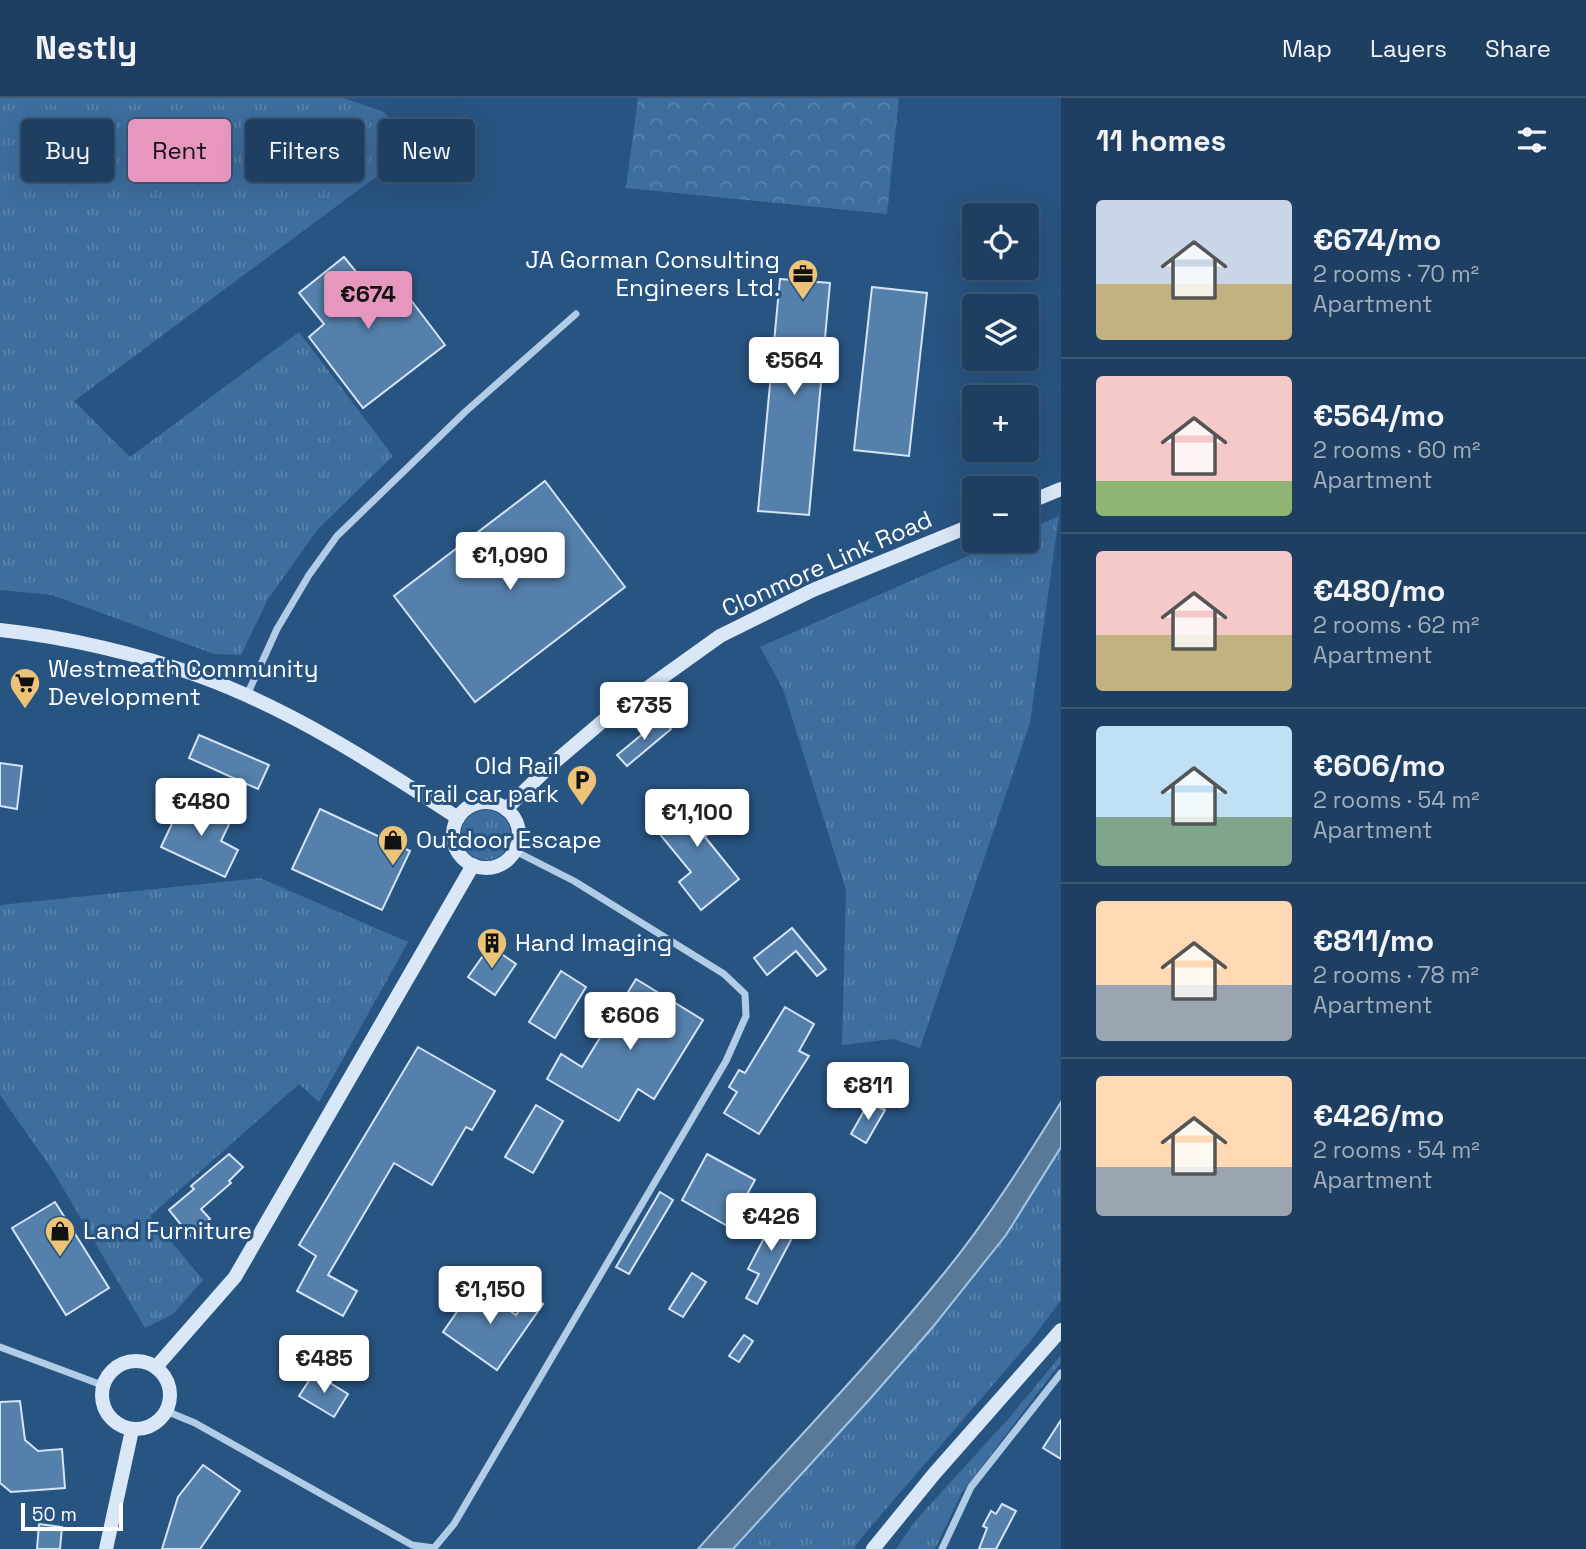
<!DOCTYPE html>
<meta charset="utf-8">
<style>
:root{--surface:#1e3f61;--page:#264667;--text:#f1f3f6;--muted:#a1afbd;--line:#3c5876;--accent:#e797bd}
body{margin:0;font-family:"Space Grotesk",sans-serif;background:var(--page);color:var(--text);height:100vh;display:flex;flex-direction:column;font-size:26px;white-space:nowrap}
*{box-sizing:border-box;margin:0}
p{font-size:23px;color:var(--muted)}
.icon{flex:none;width:38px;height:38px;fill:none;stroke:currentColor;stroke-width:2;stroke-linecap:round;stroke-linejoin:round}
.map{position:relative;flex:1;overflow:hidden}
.side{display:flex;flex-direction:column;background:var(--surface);width:525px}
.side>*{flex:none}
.hud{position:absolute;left:21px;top:21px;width:665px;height:63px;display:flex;gap:14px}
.buttons{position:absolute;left:962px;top:105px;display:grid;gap:14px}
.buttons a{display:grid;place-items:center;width:77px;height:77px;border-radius:7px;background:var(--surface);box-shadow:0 7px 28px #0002,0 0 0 2px var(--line);font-size:35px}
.scale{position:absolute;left:21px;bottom:18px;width:102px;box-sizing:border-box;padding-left:7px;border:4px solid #fff;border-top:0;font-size:19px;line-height:24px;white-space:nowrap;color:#fff;-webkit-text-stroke:5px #285481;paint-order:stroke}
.price{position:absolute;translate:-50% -60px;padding:0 16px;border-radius:7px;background:#fff;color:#222;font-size:23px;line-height:46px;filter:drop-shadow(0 2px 4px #0008)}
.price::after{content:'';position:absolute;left:50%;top:42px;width:21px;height:16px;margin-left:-10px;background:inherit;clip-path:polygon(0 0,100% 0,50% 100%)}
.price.on{background:var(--accent);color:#111}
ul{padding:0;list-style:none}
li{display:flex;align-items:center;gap:21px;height:175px;padding:0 35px}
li+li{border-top:2px solid var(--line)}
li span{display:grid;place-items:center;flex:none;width:196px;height:140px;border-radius:7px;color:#555}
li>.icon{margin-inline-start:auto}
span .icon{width:84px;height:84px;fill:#fffc;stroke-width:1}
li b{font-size:30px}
h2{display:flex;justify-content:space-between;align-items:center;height:84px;padding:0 35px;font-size:30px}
.chip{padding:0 24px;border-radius:7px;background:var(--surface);box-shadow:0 7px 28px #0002,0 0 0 2px var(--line);font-size:24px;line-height:63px}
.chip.on{background:var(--accent);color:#111}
header{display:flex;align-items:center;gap:42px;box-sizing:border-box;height:98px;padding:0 35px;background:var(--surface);border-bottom:2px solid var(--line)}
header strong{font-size:33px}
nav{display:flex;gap:38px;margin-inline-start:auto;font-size:24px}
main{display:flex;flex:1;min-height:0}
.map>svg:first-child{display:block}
.grass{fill:url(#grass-tufts)}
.forest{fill:url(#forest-crowns)}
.water{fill:#5a7998;stroke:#a5c7e6;stroke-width:2}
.building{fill:#5580ab;stroke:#d3e4f5;stroke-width:2}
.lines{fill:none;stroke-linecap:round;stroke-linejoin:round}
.street{stroke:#b0cce6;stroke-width:7}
.secondary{stroke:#d9e7f6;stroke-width:14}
.labels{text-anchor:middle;stroke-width:6;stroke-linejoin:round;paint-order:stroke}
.poi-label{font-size:24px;fill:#fff;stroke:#285481;text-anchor:start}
.street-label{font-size:24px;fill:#fff;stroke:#285481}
</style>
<header>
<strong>Nestly</strong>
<nav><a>Map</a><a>Layers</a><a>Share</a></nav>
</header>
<main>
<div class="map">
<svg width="1061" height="1451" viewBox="0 0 1061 1451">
<defs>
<pattern id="grass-tufts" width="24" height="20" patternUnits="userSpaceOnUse" patternTransform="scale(1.75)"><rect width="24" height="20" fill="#3d6e9e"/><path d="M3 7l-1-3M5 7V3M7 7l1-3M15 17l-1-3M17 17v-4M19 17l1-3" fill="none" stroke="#5a84ad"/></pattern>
<pattern id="forest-crowns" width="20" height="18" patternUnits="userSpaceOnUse" patternTransform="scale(1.75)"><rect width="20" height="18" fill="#3d6e9e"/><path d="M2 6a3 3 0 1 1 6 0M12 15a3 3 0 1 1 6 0" fill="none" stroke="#5a84ad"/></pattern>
</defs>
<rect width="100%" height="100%" fill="#285481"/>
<!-- grass -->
<g class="grass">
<path d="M 0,0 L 343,0 L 382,13 L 419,47 L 74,303 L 130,359 L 299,234 L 393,358 L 318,431 L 268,501 L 241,557 L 214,556 L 52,497 L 0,492 Z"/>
<path d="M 1059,418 L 1030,625 L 920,950 L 893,941 L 842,947 L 846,792 L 783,591 L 760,549 L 1002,443 L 1027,443 L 1027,432 Z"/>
<circle cx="486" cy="737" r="25"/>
<path d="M 260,780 L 408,844 L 319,1004 L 299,986 L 150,1118 L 203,1182 L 173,1216 L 145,1230 L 53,1073 L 0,997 L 0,807 Z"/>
<path d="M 1061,1049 L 1061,1202 L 1029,1245 L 861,1440 L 854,1451 L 733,1451 L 869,1302 L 1006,1137 Z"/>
<path d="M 1061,1257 L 1061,1264 L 961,1396 L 935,1451 L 896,1451 L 915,1423 L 1010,1319 Z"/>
</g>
<!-- forest -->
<path class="forest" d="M 638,0 L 899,0 L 887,116 L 626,90 Z"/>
<!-- water -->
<path class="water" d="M 1061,1004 L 1061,1049 L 1006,1137 L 932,1230 L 869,1302 L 733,1451 L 698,1451 C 780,1358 867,1270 945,1174 C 988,1121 1025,1062 1061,1004 Z"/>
<!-- building -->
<g class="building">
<path d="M 344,159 L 370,191 L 391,176 L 445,247 L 363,310 L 309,239 L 324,226 L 299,195 Z"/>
<path d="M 780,181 L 830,185 L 809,417 L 758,413 Z"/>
<path d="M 872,189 L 927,195 L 909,358 L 854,352 Z"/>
<path d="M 545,383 L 625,489 L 475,604 L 394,498 Z"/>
<path d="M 662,620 L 671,631 L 627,668 L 617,657 Z"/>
<path d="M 199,637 L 269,667 L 258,691 L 189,660 Z"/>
<path d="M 0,665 L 22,668 L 17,711 L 0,708 Z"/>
<path d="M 696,692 L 722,724 L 705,739 L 739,781 L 701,812 L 679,784 L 691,774 L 653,728 Z"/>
<path d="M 184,700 L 231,722 L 221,743 L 238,752 L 225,779 L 161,749 Z"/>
<path d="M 320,711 L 410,753 L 382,812 L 292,771 Z"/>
<path d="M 792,830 L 826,871 L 817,878 L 796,853 L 767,877 L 754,860 Z"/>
<path d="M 490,848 L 516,866 L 495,897 L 468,879 Z"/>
<path d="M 561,873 L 586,889 L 555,940 L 529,924 Z"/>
<path d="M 636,881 L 703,922 L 654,1001 L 638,991 L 619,1023 L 547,981 L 561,956 L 582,969 Z"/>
<path d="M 785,909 L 814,926 L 799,953 L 809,958 L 759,1036 L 724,1015 L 737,994 L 729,989 L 739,972 L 745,975 Z"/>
<path d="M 418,949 L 495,993 L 472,1032 L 466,1029 L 432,1087 L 394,1065 L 328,1177 L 357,1193 L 343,1218 L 297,1193 L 316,1158 L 299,1147 Z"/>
<path d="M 869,1004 L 885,1012 L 866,1045 L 851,1036 Z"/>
<path d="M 536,1007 L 563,1023 L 533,1075 L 505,1059 Z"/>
<path d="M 229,1056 L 243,1069 L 229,1083 L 231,1085 L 201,1111 L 210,1121 L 190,1138 L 169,1112 L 194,1091 L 191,1088 Z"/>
<path d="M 707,1056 L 755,1082 L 729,1129 L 682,1102 Z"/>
<path d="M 660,1094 L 673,1102 L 629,1176 L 616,1169 Z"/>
<path d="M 55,1104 L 109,1190 L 66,1217 L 12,1130 Z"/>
<path d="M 778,1113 L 800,1125 L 757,1206 L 746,1200 L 759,1176 L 748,1171 Z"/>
<path d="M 692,1175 L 706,1184 L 683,1219 L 669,1211 Z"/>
<path d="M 475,1188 L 516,1217 L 530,1197 L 543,1206 L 497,1272 L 443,1234 Z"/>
<path d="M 744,1237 L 753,1243 L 739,1264 L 729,1258 Z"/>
<path d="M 314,1275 L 348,1296 L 334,1319 L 299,1298 Z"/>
<path d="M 20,1303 L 25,1342 L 38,1353 L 62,1351 L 65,1390 L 11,1394 L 0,1385 L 0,1304 Z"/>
<path d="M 1061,1322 L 1061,1361 L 1043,1350 Z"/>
<path d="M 203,1367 L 240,1393 L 200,1451 L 162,1451 L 178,1399 Z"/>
<path d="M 1002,1406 L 1016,1413 L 996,1451 L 979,1451 L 987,1430 L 983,1428 L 991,1413 L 996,1416 Z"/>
<path d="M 39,1426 L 62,1429 L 60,1451 L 37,1451 Z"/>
</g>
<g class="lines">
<!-- street -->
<g class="street">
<path d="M 247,597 L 277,531 L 309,477 L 337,438 L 465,314 L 576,216"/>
<path d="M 0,1249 L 102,1287"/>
<path d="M 166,1313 L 195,1325 L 412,1447 L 434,1450 L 454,1426 L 726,963 L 746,918 L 745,896 L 724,876 L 574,783 L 515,753"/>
<path d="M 942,1451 L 971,1389 L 1061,1275"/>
</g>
<!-- secondary -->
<g class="secondary">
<path d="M 1027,405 L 1061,391"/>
<path d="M 0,532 C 66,539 140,556 202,579 C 292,612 377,667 458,720"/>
<circle cx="486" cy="737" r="33"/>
<path d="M 506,711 L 550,668 L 611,616 L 720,538 L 813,492 L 975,426"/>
<circle cx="136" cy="1297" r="34"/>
<path d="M 156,1269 L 235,1179 L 473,767"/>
<path d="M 106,1451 L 132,1332"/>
<path d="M 873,1451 L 934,1376 L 1061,1232"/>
</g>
</g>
<!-- icons -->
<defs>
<g id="office-pin" transform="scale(1.575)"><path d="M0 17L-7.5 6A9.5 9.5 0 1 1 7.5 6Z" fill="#edc477" stroke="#285481"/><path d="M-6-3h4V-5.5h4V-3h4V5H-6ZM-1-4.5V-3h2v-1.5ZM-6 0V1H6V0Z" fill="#111"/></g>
<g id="supermarket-pin" transform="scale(1.575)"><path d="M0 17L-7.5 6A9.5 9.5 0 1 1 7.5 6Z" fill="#edc477" stroke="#285481"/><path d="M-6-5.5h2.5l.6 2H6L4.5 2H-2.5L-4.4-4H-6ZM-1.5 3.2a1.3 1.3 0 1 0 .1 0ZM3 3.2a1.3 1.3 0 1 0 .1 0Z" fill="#111"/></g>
<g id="parking-pin" transform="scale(1.575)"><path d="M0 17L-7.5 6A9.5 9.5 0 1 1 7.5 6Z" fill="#edc477" stroke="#285481"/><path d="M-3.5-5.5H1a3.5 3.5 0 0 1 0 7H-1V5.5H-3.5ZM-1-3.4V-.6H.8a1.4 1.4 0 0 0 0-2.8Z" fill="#111"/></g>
<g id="shop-pin" transform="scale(1.575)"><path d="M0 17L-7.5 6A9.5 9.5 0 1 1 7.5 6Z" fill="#edc477" stroke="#285481"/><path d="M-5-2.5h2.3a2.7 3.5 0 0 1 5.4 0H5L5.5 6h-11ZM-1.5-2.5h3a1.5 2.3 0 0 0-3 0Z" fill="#111"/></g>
<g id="building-pin" transform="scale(1.575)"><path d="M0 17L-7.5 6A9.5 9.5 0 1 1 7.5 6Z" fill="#edc477" stroke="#285481"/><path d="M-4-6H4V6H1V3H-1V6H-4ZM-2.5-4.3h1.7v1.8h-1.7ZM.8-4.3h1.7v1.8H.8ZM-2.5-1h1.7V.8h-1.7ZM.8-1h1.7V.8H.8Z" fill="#111"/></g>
</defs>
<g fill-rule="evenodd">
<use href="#office-pin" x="803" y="176"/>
<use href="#supermarket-pin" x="25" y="585"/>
<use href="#parking-pin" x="582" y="682"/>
<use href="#shop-pin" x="393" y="742"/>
<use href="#building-pin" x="492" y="845"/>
<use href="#shop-pin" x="60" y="1133"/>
</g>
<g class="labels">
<!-- poi labels -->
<g class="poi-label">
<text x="780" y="170" text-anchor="end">JA Gorman Consulting<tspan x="780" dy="28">Engineers Ltd.</tspan></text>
<text x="48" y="579">Westmeath Community<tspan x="48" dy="28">Development</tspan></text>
<text x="559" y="676" text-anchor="end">Old Rail<tspan x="559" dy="28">Trail car park</tspan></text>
<text x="416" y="750">Outdoor Escape</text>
<text x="515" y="853">Hand Imaging</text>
<text x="83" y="1141">Land Furniture</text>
</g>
<!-- street labels -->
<g class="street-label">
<text transform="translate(827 466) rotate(-24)" y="8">Clonmore Link Road</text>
</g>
</g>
</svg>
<div class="buttons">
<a><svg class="icon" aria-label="locate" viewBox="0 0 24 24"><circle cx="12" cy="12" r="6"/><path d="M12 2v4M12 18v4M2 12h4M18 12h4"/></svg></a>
<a><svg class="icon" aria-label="layers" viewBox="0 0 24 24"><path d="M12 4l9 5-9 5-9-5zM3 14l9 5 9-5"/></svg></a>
<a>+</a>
<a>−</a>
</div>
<div class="scale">50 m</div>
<b class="price on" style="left:368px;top:233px">€674</b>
<b class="price" style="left:794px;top:299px">€564</b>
<b class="price" style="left:510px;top:494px">€1,090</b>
<b class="price" style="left:644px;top:644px">€735</b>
<b class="price" style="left:201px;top:740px">€480</b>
<b class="price" style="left:697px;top:751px">€1,100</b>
<b class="price" style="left:630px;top:954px">€606</b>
<b class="price" style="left:868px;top:1024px">€811</b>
<b class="price" style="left:771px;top:1155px">€426</b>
<b class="price" style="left:490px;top:1228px">€1,150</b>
<b class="price" style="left:324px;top:1297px">€485</b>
<div class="hud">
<a class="chip">Buy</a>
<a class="chip on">Rent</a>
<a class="chip">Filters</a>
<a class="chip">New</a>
</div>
</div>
<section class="side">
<h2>11 homes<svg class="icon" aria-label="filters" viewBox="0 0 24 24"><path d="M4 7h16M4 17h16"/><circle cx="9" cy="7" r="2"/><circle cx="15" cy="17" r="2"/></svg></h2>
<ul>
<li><span style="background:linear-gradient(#c9d6e8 60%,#c2b280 0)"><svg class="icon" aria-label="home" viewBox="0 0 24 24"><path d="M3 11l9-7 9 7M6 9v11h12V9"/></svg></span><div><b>€674/mo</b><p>2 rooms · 70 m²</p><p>Apartment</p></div></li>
<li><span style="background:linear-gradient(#f6c9c9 75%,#8fb573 0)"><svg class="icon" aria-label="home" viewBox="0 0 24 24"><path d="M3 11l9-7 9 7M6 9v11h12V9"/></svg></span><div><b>€564/mo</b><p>2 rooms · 60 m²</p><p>Apartment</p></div></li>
<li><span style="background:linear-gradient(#f6c9c9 60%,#c2b280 0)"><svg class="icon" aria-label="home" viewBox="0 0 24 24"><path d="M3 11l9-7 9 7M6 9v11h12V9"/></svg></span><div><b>€480/mo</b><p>2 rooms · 62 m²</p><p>Apartment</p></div></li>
<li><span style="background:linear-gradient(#bfe0f5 65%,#7fa58c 0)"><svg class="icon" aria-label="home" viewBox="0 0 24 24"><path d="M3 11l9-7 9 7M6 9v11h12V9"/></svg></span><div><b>€606/mo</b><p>2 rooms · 54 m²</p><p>Apartment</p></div></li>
<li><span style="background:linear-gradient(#ffd9b3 60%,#9aa5b1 0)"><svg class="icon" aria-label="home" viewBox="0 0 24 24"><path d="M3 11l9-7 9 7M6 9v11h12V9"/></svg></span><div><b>€811/mo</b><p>2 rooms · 78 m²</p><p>Apartment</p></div></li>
<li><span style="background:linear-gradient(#ffd9b3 65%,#9aa5b1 0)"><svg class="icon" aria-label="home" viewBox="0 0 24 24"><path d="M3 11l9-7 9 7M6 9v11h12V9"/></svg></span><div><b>€426/mo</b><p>2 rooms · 54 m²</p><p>Apartment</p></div></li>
</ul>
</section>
</main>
